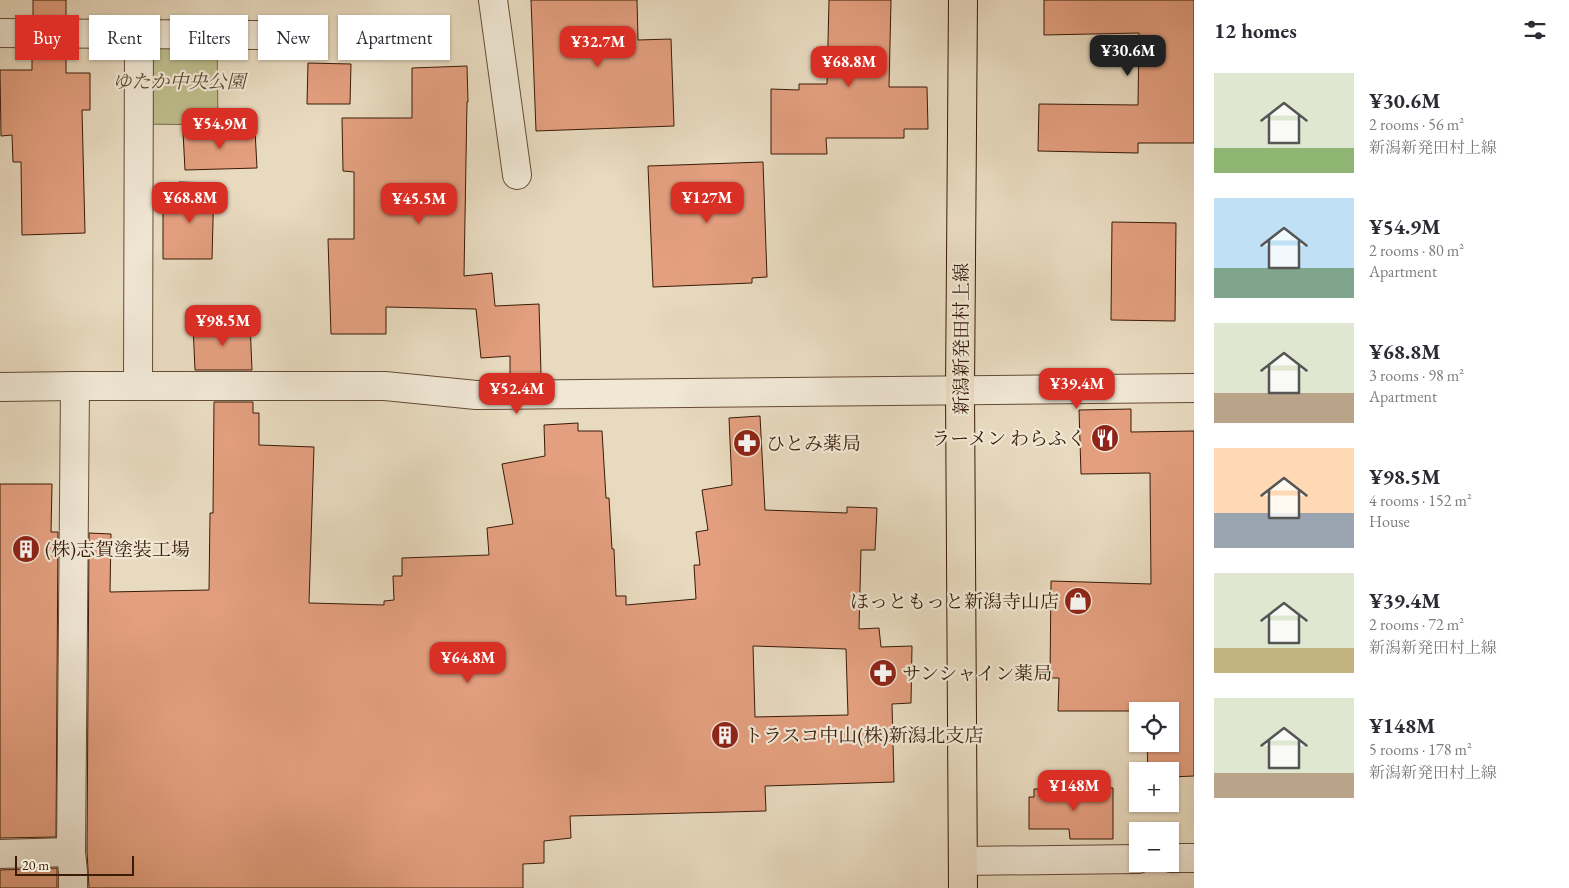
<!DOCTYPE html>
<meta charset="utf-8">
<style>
:root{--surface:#fff;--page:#f2f2f3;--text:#2b2b33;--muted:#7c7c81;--accent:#d93025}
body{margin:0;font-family:"EB Garamond","Noto Serif JP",serif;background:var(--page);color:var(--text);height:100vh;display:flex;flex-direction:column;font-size:19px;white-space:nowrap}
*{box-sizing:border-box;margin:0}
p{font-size:16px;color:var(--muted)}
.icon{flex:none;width:28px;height:28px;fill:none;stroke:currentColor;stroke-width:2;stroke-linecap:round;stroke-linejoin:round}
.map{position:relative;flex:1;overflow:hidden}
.side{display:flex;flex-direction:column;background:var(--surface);width:375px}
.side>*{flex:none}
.banner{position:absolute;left:15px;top:15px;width:475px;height:45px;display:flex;gap:10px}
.tools{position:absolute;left:1129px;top:702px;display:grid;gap:10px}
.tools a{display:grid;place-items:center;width:50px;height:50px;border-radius:0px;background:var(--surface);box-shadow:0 1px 4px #0004;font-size:25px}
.scale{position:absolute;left:15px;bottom:12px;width:119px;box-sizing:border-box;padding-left:5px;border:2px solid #391b07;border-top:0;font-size:14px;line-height:18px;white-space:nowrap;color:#391b07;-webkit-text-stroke:4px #f0e7d5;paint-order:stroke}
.price{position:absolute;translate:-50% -42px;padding:0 11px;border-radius:10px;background:var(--accent);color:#fff;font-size:16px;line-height:32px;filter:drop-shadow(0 1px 2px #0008)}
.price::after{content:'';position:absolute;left:50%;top:30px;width:15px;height:11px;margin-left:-8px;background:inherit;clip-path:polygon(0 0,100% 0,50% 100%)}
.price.on{background:#222;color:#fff}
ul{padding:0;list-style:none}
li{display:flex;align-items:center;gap:15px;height:125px;padding:0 20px}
li span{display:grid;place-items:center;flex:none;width:140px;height:100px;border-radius:0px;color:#555}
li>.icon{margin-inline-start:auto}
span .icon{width:60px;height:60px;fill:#fffc;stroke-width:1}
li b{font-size:21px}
h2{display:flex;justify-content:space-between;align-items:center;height:60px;padding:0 20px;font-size:21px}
.pill{padding:0 18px;border-radius:0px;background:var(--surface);box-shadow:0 1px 4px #0004;font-size:18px;line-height:45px}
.pill.on{background:var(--accent);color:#fff}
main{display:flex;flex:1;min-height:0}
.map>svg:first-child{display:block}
.green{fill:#bebd8c;stroke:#7c6c4a}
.building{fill:#e39f7f;stroke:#391b07;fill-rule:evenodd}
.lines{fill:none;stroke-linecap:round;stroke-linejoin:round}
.minor-casing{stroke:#654b35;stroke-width:30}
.major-casing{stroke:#391b07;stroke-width:30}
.minor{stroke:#f0e7d5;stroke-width:28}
.major{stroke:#e8dabf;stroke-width:28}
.labels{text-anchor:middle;stroke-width:4.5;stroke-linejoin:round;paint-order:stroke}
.park-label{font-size:19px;font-style:italic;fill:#614c2f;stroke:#f0e7d5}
.street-label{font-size:19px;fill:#391b07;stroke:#f0e7d5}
.poi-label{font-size:19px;fill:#391b07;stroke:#f0e7d5;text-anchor:start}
</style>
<main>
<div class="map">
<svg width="1194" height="888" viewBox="0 0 1194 888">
<rect width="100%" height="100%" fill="#e8dabf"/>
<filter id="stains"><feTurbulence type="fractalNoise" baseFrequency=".004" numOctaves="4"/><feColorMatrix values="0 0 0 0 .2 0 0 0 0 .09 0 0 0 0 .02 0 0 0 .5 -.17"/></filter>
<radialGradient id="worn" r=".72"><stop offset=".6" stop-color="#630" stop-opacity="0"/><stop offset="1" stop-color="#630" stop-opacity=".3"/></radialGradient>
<!-- green -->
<path class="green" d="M 141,37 L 217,37 L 218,125 L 141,124 Z"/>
<!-- building -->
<g class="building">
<rect x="33" y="0" width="33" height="18"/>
<path d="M 531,0 L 637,0 L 638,40 L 671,39 L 674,126 L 536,131 Z"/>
<path d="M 829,0 L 891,0 L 889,87 L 927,87 L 928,129 L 904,129 L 904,138 L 826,138 L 827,154 L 771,154 L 771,89 L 799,90 L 799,84 L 827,84 Z"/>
<path d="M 1044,0 L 1194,0 L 1194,143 L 1138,143 L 1138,153 L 1038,151 L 1039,104 L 1138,105 L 1139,33 L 1044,35 Z"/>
<path d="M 32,49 L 66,49 L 66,73 L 90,73 L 90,110 L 82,110 L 85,233 L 22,235 L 21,162 L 13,162 L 12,135 L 1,136 L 0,70 L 32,70 Z"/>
<path d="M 308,63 L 351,64 L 350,104 L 307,104 Z"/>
<path d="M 467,66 L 468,102 L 467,102 L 464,276 L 492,273 L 495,306 L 539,304 L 541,374 L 510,376 L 510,356 L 481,358 L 476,309 L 386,307 L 386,334 L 331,334 L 328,239 L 354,239 L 354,172 L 343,171 L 342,118 L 412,118 L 412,68 Z"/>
<path d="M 255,130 L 257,168 L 185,170 L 183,132 Z"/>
<path d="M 763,162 L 767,277 L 752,278 L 752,283 L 653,287 L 648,166 Z"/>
<path d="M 179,182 L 214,183 L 212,259 L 163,259 L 163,211 L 179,212 Z"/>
<path d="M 1112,222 L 1176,223 L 1175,321 L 1111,320 Z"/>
<path d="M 250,323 L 252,370 L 195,370 L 193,325 Z"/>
<path d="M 214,402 L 253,402 L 253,413 L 259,413 L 259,445 L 314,447 L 309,603 L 384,605 L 384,601 L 394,600 L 393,576 L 402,576 L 402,558 L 489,555 L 487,528 L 513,524 L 502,464 L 545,456 L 544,425 L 578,423 L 578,431 L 602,431 L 606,498 L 609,498 L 612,549 L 614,549 L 616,596 L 626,596 L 626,605 L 696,599 L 694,565 L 700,565 L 696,532 L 708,530 L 702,490 L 732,485 L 729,418 L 760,416 L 765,510 L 847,513 L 847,507 L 877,508 L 875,550 L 861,550 L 859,629 L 879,628 L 881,647 L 912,646 L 911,703 L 892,704 L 894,782 L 765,786 L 766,811 L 570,816 L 571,838 L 544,841 L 544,863 L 523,864 L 523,888 L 89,888 L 87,851 L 89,533 L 111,534 L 110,592 L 209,590 L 210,513 L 213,513 ZM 753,646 L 846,649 L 848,715 L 755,717 Z"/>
<path d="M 1131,409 L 1131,432 L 1194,431 L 1194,776 L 1170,777 L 1170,771 L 1148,771 L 1147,744 L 1170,744 L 1170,711 L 1058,711 L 1059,678 L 1050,678 L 1051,581 L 1151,584 L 1150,473 L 1081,474 L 1079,410 Z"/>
<path d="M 0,484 L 52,484 L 51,532 L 58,532 L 56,837 L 0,838 Z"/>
<path d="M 1113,788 L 1113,839 L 1070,839 L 1069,829 L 1029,829 L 1029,797 L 1034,797 L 1034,789 Z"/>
<path d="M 57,868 L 57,888 L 0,888 L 0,870 Z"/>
</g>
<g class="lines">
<!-- minor casing -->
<g class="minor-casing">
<g id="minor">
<path d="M 493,0 L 517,175"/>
<path d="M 0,33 L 266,35"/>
<path d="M 138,386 L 139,35"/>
<path d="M 0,387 L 75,386 L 385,386 L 476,395 L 1194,388"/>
<path d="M 0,854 L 71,852"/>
<path d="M 1170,858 L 1194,858"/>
<path d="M 963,861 L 1138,859"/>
<path d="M 73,888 L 73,872 L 71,852 L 75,386"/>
</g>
</g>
<!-- major casing -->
<g class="major-casing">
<path id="major" d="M 963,0 L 960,390 L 963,888"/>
</g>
<!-- minor -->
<use href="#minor" class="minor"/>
<!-- major -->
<use href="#major" class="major"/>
</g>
<!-- icons -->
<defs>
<g id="restaurant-disc" transform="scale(1.4375)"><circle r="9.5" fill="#8f2418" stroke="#f0e7d5"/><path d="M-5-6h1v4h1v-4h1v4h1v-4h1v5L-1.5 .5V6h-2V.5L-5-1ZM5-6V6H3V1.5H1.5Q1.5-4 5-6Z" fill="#fff"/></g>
<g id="pharmacy-disc" transform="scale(1.4375)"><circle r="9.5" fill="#8f2418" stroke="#f0e7d5"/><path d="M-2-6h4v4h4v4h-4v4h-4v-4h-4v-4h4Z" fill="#fff"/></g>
<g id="building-disc" transform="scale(1.4375)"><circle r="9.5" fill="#8f2418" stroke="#f0e7d5"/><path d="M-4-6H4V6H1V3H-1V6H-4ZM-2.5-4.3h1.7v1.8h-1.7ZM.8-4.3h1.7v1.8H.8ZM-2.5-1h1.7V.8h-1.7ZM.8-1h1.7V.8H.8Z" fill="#fff"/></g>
<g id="shop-disc" transform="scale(1.4375)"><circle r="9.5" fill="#8f2418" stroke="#f0e7d5"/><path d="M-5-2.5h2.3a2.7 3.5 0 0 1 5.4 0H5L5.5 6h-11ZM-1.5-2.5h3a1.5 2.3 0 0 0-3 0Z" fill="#fff"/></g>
</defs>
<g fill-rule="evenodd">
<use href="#restaurant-disc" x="1105" y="438"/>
<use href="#pharmacy-disc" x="747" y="443"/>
<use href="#building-disc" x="26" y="549"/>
<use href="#shop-disc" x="1078" y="601"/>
<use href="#pharmacy-disc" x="883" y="673"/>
<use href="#building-disc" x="725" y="735"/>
</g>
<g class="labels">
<!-- park labels -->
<g class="park-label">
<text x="179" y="88">ゆたか中央公園</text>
</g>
<!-- street labels -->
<g class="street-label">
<text transform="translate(961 339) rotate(-90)" y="7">新潟新発田村上線</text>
</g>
<!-- poi labels -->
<g class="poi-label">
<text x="1086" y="445" text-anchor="end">ラーメン わらふく</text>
<text x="766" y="450">ひとみ薬局</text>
<text x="45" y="556">(株)志賀塗装工場</text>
<text x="1059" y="608" text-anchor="end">ほっともっと新潟寺山店</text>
<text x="902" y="680">サンシャイン薬局</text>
<text x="744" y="742">トラスコ中山(株)新潟北支店</text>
</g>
</g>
<rect width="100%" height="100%" filter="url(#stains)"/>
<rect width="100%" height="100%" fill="url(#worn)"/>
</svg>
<div class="tools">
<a><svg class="icon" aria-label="locate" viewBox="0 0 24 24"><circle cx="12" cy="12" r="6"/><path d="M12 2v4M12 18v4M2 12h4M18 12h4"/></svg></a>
<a>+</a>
<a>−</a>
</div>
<div class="scale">20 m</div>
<b class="price" style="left:598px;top:68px">¥32.7M</b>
<b class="price on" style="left:1128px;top:77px">¥30.6M</b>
<b class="price" style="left:849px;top:88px">¥68.8M</b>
<b class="price" style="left:220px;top:150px">¥54.9M</b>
<b class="price" style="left:190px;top:224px">¥68.8M</b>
<b class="price" style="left:707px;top:224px">¥127M</b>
<b class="price" style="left:419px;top:225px">¥45.5M</b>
<b class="price" style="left:223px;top:347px">¥98.5M</b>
<b class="price" style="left:1077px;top:410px">¥39.4M</b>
<b class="price" style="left:517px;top:415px">¥52.4M</b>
<b class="price" style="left:468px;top:684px">¥64.8M</b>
<b class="price" style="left:1074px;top:812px">¥148M</b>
<div class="banner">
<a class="pill on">Buy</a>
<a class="pill">Rent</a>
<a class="pill">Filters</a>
<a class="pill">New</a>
<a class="pill">Apartment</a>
</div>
</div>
<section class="side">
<h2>12 homes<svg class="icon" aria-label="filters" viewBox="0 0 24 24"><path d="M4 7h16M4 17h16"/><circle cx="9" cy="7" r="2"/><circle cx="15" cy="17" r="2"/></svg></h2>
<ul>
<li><span style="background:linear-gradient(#dfe7d0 75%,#8fb573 0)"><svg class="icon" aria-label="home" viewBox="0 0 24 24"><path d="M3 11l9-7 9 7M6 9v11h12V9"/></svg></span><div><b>¥30.6M</b><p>2 rooms · 56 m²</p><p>新潟新発田村上線</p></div></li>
<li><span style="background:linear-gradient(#bfe0f5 70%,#7fa58c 0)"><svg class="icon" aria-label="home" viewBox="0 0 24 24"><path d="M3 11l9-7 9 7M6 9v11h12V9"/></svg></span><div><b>¥54.9M</b><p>2 rooms · 80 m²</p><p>Apartment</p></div></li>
<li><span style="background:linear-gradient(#dfe7d0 70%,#b9a48a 0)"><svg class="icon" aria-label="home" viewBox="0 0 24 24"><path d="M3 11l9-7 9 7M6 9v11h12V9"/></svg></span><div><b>¥68.8M</b><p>3 rooms · 98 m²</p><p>Apartment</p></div></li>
<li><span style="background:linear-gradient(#ffd9b3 65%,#9aa5b1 0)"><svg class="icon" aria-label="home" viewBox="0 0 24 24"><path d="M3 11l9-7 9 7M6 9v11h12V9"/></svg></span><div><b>¥98.5M</b><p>4 rooms · 152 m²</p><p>House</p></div></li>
<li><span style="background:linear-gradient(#dfe7d0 75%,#c2b280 0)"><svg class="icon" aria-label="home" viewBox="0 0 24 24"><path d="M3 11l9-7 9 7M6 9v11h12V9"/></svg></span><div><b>¥39.4M</b><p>2 rooms · 72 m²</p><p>新潟新発田村上線</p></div></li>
<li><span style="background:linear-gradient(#dfe7d0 75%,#b9a48a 0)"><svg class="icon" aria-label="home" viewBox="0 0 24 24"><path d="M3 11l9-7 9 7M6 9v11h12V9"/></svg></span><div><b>¥148M</b><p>5 rooms · 178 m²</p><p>新潟新発田村上線</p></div></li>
</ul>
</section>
</main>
